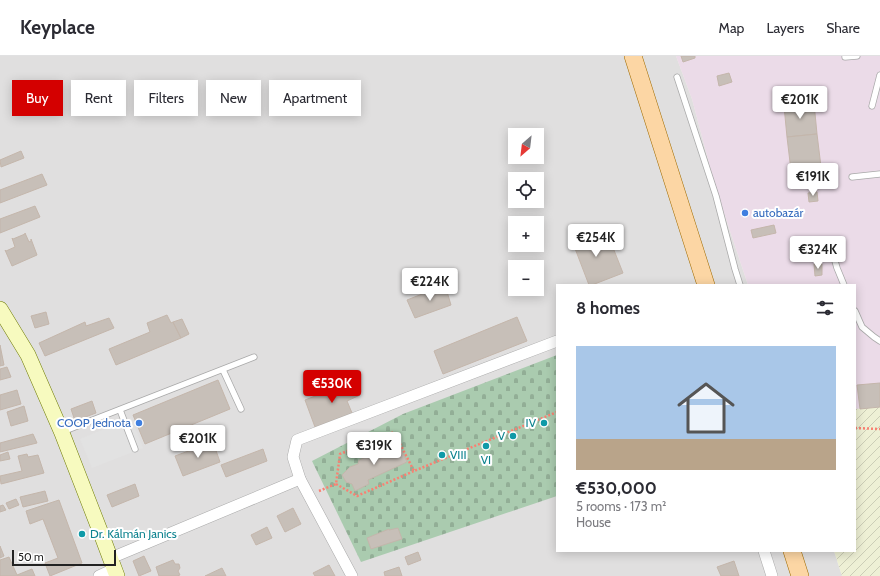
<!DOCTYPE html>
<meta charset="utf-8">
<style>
:root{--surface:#fff;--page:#f7f7f7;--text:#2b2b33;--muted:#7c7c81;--line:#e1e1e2;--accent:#d40000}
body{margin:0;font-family:Cabin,sans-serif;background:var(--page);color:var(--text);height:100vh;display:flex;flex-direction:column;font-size:15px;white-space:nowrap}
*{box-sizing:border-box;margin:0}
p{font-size:13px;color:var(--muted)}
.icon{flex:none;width:22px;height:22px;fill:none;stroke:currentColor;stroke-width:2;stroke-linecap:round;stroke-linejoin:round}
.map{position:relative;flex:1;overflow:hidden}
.panel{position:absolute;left:556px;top:228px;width:300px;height:268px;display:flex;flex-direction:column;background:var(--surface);border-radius:0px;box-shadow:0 2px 10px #0003}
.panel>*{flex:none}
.banner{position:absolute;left:12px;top:24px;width:380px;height:36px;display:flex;gap:8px}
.needle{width:26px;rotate:208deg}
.controls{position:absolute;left:508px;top:72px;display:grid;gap:8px}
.controls a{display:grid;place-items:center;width:36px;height:36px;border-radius:0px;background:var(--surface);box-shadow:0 2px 10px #0003;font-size:20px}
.scale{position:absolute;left:12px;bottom:10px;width:104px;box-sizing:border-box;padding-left:4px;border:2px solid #222;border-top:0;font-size:11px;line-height:14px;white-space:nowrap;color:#222;-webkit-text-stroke:3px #fff;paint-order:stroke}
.price{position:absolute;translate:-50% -34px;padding:0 9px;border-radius:4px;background:#fff;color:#222;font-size:13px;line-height:26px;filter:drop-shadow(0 1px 2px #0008)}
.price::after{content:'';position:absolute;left:50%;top:24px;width:12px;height:9px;margin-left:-6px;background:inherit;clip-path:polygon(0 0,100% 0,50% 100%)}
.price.selected{background:var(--accent);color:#fff}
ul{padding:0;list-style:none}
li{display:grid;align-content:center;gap:8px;height:212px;padding:0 20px}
li span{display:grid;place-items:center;height:124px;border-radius:0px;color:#555}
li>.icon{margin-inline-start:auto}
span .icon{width:72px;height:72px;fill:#fffc;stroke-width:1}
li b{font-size:17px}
h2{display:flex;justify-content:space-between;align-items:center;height:48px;padding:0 20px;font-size:17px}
.pill{padding:0 14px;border-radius:0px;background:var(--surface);box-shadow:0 2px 10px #0003;font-size:14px;line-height:36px}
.pill.selected{background:var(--accent);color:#fff}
header{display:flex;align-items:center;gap:24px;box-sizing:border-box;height:56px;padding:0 20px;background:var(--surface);border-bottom:1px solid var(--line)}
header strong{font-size:19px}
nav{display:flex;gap:22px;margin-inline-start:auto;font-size:14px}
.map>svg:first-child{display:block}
.residential{fill:#e0dfdf;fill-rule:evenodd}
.industrial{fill:#ebdbe8}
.farmland{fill:url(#farmland-furrows)}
.cemetery{fill:url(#cemetery-stones)}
.parking{fill:#e2e2e2}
.building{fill:#c7bfb8;stroke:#c4b6ab}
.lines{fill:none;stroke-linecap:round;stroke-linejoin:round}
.lane-casing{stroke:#a9a9a9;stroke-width:7}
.street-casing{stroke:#a9a9a9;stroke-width:12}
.secondary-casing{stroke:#707d05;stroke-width:16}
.primary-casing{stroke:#a06b00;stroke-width:18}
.path{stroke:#fa8072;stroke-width:2.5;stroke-dasharray:2 2;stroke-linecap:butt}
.lane{stroke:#fff;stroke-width:5.5}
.street{stroke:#fff;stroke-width:11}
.secondary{stroke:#f7fabf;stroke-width:15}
.primary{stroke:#fcd6a4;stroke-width:17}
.shop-dot{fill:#3f7fe0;stroke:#fff;stroke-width:1.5}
.culture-dot{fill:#0f9aa8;stroke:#fff;stroke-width:1.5}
.labels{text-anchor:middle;stroke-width:4;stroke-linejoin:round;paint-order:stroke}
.shop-label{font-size:12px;fill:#366cbe;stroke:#fff;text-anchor:start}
.culture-label{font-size:12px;fill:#0d838f;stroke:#fff;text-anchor:end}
</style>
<header>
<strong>Keyplace</strong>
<nav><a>Map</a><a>Layers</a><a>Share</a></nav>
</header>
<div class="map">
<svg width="880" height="520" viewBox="0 0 880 520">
<defs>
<pattern id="farmland-furrows" width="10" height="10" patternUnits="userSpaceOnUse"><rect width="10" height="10" fill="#eef0d5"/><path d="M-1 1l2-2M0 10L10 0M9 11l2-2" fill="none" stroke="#ccceb7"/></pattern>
<pattern id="cemetery-stones" width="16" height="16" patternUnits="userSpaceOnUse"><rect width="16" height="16" fill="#aacbaf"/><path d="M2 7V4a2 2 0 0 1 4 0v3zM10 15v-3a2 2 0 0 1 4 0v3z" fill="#92ae96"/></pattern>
</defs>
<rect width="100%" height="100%" fill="#f2efe9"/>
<!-- residential -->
<path class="residential" d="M 0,0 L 676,0 L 692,43 L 715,130 L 748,229 L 557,229 L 557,495 L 834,495 L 842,520 L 0,520 ZM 515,79 L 537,79 L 537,101 L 515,101 ZM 515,123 L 537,123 L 537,145 L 515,145 ZM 515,167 L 537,167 L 537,189 L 515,189 ZM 515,211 L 537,211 L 537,233 L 515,233 Z"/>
<!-- industrial -->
<path class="industrial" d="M 676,0 L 880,0 L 880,351 L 855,353 L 855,229 L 748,229 L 715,130 L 692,43 Z"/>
<!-- farmland -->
<path class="farmland" d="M 880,351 L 880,520 L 842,520 L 834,495 L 855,495 L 855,353 Z"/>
<!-- cemetery -->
<path class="cemetery" d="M 557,299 L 557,440 L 361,506 L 312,405 L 403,358 Z"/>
<!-- parking -->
<path class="parking" d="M 131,362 L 143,392 L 92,412 L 80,383 Z"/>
<!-- building -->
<g class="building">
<path d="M 681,0 L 695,0 L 695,2 L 683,6 Z"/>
<path d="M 729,17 L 732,26 L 719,30 L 717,20 Z"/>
<path d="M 814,47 L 817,78 L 787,81 L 784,50 Z"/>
<path d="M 817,78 L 822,119 L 792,123 L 787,81 Z"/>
<path d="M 21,95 L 24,102 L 1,111 L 0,104 Z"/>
<path d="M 42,118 L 47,129 L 0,147 L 0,134 Z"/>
<path d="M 817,136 L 818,145 L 809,146 L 808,137 Z"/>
<path d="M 35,150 L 40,161 L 0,177 L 0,163 Z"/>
<path d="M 774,169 L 776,177 L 753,182 L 751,174 Z"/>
<path d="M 592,174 L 597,189 L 610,184 L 623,217 L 592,229 L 589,229 L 571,182 Z"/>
<path d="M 25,177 L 29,186 L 31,185 L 31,183 L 37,199 L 12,210 L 5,194 L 6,195 L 15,191 L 12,182 L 13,183 L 25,178 Z"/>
<path d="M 814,208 L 822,208 L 822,219 L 815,220 Z"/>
<path d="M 445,229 L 451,249 L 415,262 L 407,244 Z"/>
<path d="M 46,256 L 49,268 L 35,272 L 31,260 Z"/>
<path d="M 167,259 L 171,267 L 173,266 L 181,282 L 116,309 L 109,293 L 150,276 L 147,267 Z"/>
<path d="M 517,261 L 527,285 L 443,318 L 434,295 Z"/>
<path d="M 109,262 L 114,272 L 45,300 L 39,287 L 85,266 L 86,270 Z"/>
<path d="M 182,263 L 189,278 L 181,282 L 173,266 Z"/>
<path d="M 0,289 L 4,309 L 0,310 Z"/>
<path d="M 7,311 L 11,321 L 0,324 L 0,313 Z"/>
<path d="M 218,324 L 230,353 L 145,388 L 133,359 Z"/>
<path d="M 354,325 L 360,339 L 347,345 L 352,357 L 315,371 L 305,344 Z"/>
<path d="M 880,327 L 880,351 L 860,353 L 857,329 Z"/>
<path d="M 17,334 L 21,348 L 0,354 L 0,339 Z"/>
<path d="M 92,345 L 96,357 L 75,365 L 71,353 Z"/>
<path d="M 24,350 L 28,365 L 11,370 L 7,356 Z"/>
<path d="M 33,378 L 37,387 L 0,396 L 0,387 Z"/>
<path d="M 213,386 L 220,406 L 183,420 L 175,400 Z"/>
<path d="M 398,387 L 407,406 L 368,424 L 369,428 L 355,435 L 352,428 L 346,426 L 342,419 L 350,411 L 358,408 L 359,404 Z"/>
<path d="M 263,393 L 267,405 L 226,421 L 221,409 Z"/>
<path d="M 8,396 L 10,403 L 0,405 L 0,399 Z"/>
<path d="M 27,398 L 28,401 L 38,399 L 44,417 L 1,428 L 0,420 L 22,415 L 18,400 Z"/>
<path d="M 135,428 L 139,440 L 112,451 L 107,439 Z"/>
<path d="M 45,435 L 48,445 L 23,451 L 20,441 Z"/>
<path d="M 16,443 L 19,449 L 9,453 L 6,447 Z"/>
<path d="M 59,444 L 82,507 L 50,520 L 45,507 L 58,502 L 43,463 L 30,468 L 26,455 Z"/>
<path d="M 3,449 L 6,454 L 0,456 L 0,450 Z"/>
<path d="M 293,452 L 301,468 L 285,476 L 277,460 Z"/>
<path d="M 267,471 L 272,482 L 256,489 L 251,479 Z"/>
<path d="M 398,472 L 402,483 L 371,493 L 367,482 L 389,473 L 389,474 Z"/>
<path d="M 0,490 L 4,500 L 0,502 Z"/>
<path d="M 418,496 L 421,504 L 408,509 L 405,501 Z"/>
<path d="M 144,500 L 151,515 L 139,520 L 133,505 Z"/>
<path d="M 9,501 L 17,519 L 32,513 L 35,520 L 0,520 L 0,504 Z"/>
<path d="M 173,504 L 175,508 L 179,508 L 180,512 L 178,515 L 180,519 L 177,520 L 159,520 L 156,511 Z"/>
<path d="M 734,505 L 739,520 L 721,520 L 717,511 Z"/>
<path d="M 329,509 L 335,520 L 315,520 L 313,517 Z"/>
<path d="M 399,511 L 402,520 L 385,520 L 384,516 Z"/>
<path d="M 222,512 L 226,520 L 205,520 Z"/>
</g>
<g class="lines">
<!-- lane casing -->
<g class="lane-casing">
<g id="lane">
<path d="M 845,0 L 845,1 L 857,0"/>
<path d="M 677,21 L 716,140 L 735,213 L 740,229"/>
<path d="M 872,50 L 880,19"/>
<path d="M 852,121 L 880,118"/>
<path d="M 831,191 L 837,212 L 844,229"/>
<path d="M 855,255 L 862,271 L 874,281 L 880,285"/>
<path d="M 223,314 L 241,353"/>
<path d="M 120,354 L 135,393"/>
<path d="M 62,376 L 254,301"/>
</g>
</g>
<!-- street casing -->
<g class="street-casing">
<g id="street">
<path d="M 764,495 L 772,520"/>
<path d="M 111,502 L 300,423"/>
<path d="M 99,520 L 114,513"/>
<path d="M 352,520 L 300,423 L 293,401 L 297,384 L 557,285"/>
</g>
</g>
<!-- secondary casing -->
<g class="secondary-casing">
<path id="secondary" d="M 0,253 L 28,299 L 62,377 L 102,480 L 117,520"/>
</g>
<!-- primary casing -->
<g class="primary-casing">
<g id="primary">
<path d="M 633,0 L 706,229"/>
<path d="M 792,495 L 800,520"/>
</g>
</g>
<!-- path -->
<g class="path">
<path d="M 855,372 L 880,373"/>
<path d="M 336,428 L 357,440 L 414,415"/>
<path d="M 319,435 L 336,428 L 340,398 L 394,376 L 414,415 L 448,401 L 557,356"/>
</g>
<!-- lane -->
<use href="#lane" class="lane"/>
<!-- street -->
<use href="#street" class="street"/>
<!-- secondary -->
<use href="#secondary" class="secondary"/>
<!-- primary -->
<use href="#primary" class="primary"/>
</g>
<!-- markers -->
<g class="shop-dot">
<circle cx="745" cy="157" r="4"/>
<circle cx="139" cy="367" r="4"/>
</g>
<g class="culture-dot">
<circle cx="544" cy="367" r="4"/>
<circle cx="513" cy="380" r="4"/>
<circle cx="486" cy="390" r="4"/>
<circle cx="442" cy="399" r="4"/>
<circle cx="82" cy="478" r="4"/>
</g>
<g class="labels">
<!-- shop labels -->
<g class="shop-label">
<text x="753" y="161">autobazár</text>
<text x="131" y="371" text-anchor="end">COOP Jednota</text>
</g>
<!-- culture labels -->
<g class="culture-label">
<text x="536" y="371">IV</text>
<text x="505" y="384">V</text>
<text x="450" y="403" text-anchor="start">VIII</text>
<text x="486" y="408" text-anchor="middle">VI</text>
<text x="90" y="482" text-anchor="start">Dr. Kálmán Janics</text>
</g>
</g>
</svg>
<div class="controls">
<a><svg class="needle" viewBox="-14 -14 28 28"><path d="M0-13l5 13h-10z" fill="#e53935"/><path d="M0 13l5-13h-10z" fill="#7c7c81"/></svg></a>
<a><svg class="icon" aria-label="locate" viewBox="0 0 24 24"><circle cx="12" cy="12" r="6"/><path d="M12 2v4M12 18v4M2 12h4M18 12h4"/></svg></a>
<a>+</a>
<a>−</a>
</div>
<div class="scale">50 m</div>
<b class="price" style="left:800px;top:64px">€201K</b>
<b class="price" style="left:813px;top:141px">€191K</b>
<b class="price" style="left:596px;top:202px">€254K</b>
<b class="price" style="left:818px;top:214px">€324K</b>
<b class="price" style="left:430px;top:246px">€224K</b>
<b class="price selected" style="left:332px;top:348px">€530K</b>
<b class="price" style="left:198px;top:403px">€201K</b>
<b class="price" style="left:374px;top:410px">€319K</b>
<div class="banner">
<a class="pill selected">Buy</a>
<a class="pill">Rent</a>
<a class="pill">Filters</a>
<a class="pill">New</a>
<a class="pill">Apartment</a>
</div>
<section class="panel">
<h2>8 homes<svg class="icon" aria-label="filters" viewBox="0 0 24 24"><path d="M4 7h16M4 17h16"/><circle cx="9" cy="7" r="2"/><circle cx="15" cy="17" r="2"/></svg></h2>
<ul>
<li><span style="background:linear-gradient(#a9c7e8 75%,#b9a48a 0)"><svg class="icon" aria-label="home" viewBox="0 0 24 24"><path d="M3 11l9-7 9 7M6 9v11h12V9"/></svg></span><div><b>€530,000</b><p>5 rooms · 173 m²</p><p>House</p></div></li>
</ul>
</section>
</div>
